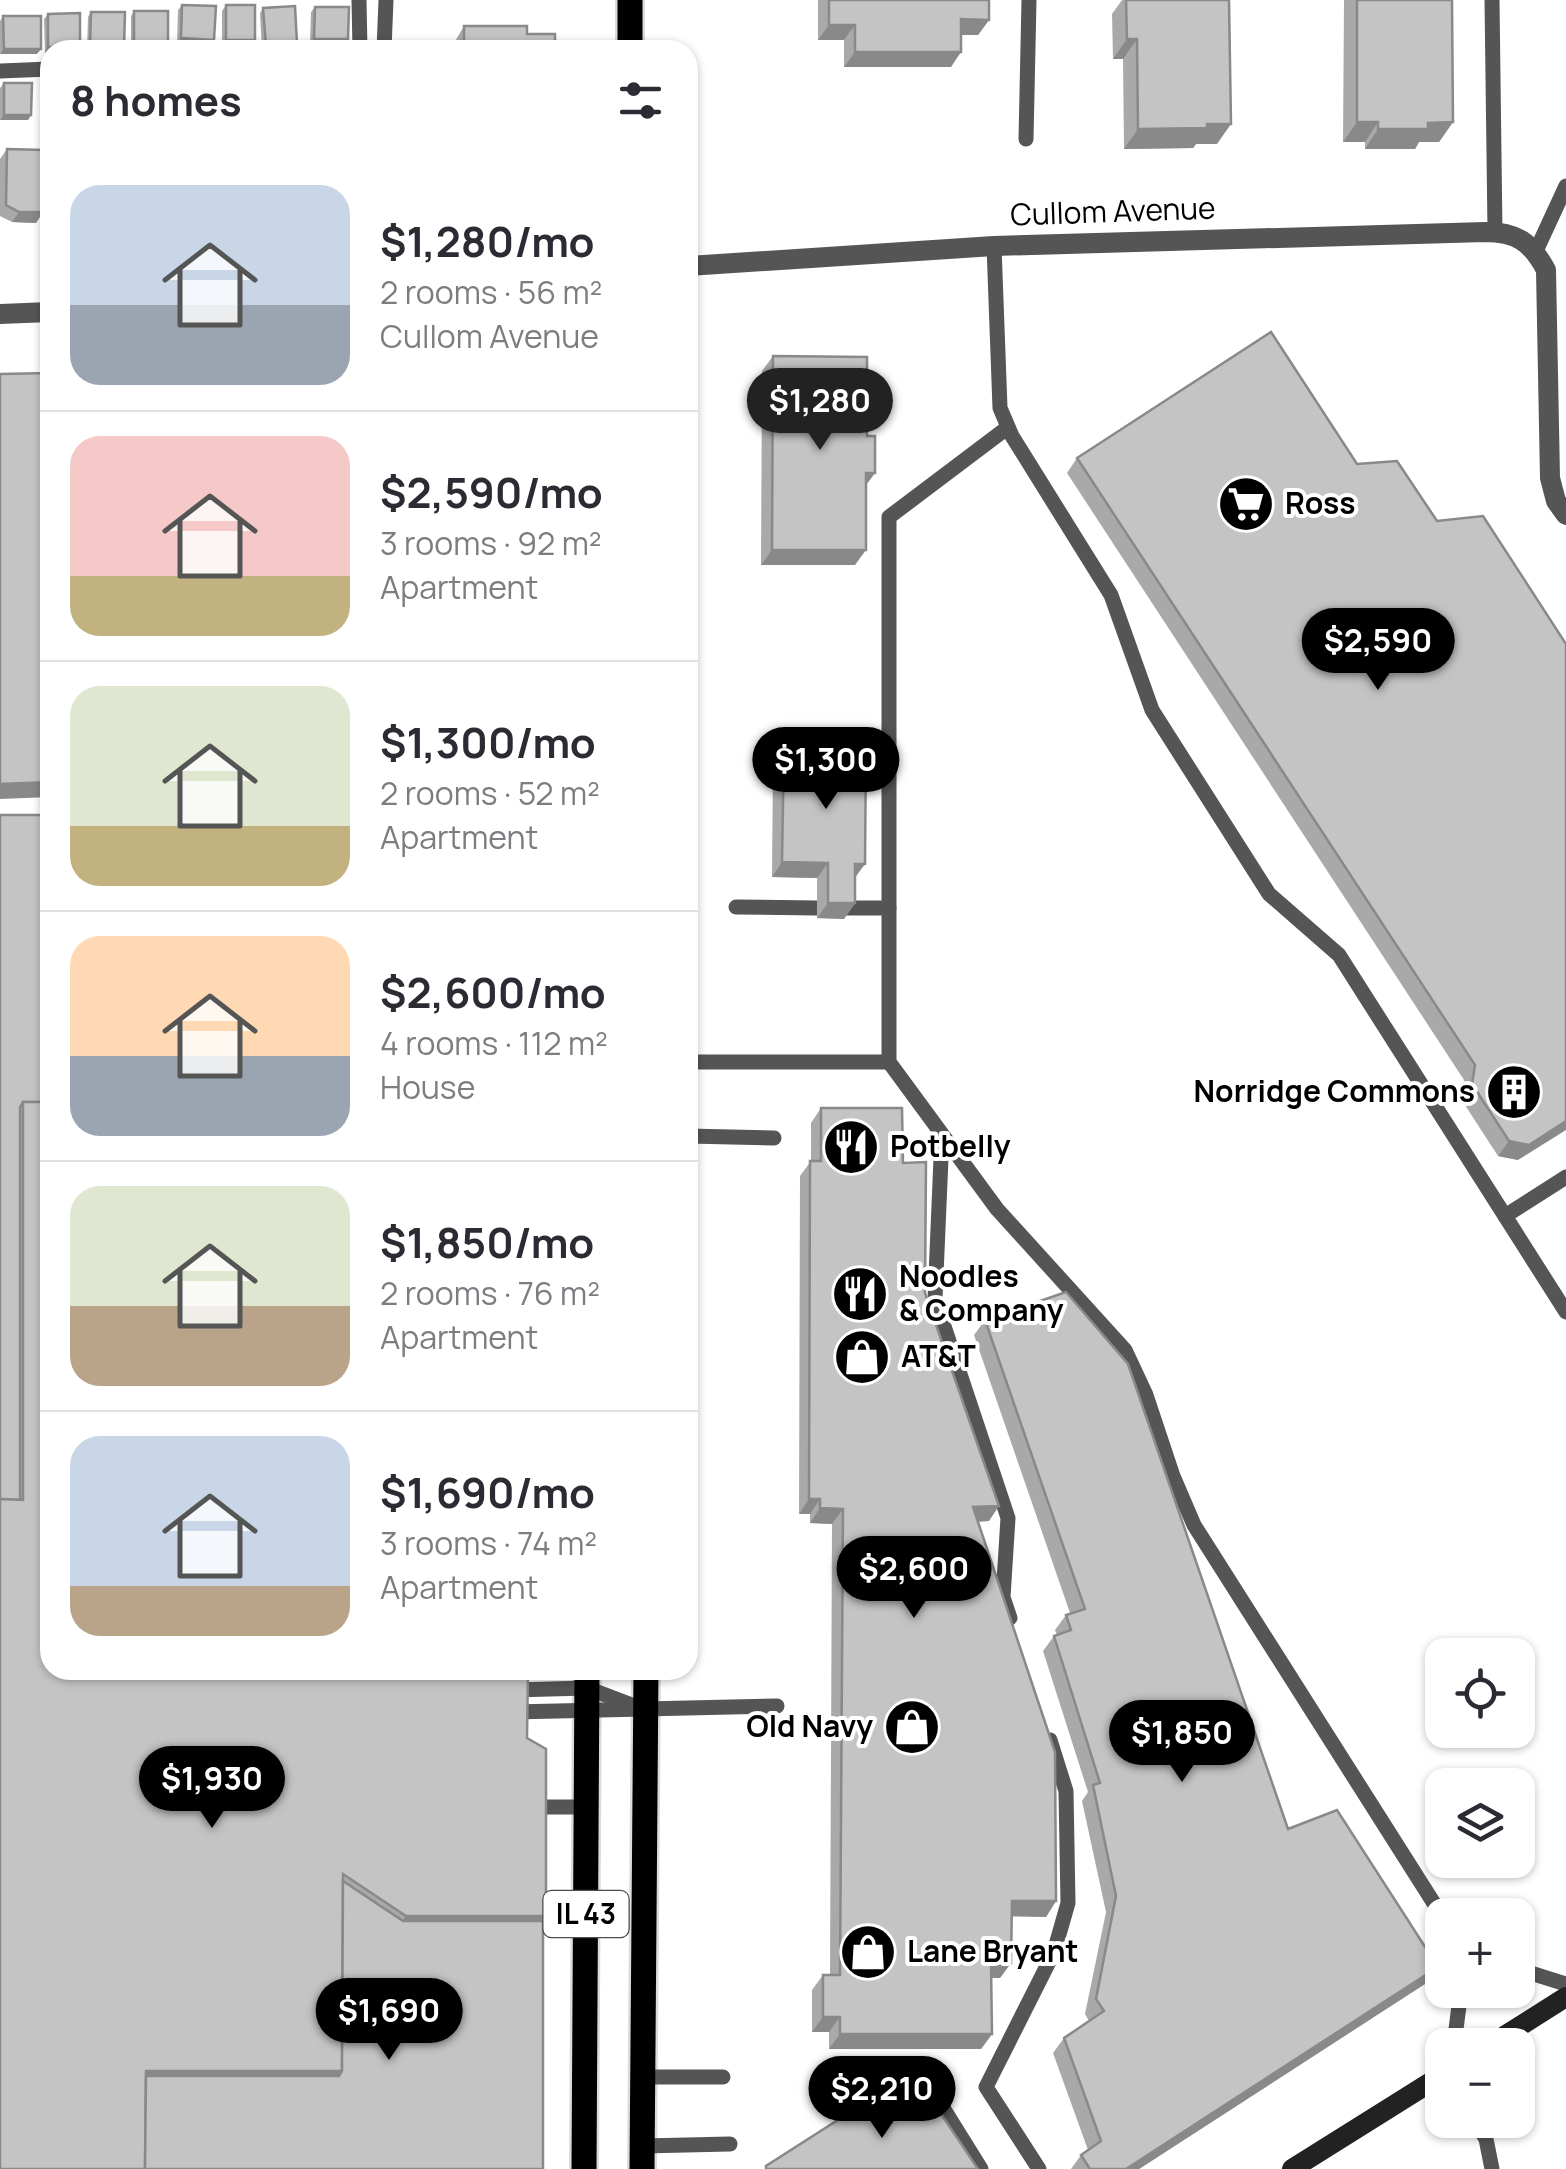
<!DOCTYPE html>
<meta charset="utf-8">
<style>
:root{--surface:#fff;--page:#f7f7f7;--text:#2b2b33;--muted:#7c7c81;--line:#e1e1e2;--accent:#000}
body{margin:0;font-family:Manrope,sans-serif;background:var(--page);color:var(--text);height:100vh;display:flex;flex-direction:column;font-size:38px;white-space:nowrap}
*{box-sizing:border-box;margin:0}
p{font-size:32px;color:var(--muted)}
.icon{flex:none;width:55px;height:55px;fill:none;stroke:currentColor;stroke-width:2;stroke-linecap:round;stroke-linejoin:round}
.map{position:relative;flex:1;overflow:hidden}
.side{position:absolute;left:40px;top:40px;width:658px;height:1640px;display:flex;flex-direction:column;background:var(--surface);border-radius:30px;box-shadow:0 2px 8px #0004}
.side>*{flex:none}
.buttons{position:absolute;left:1425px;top:1638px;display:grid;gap:20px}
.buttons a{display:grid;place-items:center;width:110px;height:110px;border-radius:20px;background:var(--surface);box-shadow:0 2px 8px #0004;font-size:50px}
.price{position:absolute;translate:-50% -85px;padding:0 22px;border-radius:35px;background:var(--accent);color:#fff;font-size:32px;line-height:65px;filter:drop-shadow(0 2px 5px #0008)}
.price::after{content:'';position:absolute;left:50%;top:60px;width:30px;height:22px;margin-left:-15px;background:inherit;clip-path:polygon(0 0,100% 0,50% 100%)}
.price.selected{background:#222;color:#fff}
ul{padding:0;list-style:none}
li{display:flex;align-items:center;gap:30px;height:250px;padding:0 30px}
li+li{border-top:2px solid var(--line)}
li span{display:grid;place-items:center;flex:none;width:280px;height:200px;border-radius:30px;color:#555}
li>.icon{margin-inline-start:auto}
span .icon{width:120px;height:120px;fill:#fffc;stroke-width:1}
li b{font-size:42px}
h2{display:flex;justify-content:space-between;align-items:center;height:120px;padding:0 30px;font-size:42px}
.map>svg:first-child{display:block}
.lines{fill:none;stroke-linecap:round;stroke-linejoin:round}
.primary-casing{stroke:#dbdbdb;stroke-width:30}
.lane{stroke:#555;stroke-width:15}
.street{stroke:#555;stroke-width:20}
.secondary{stroke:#222;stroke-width:20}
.primary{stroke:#000;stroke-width:25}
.wall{fill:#a9a9a9}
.shaded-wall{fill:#898989}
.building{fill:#c4c4c4;stroke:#898989;stroke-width:2.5}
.labels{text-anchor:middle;stroke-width:8;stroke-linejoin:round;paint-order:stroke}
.shield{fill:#fff;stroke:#4c4c4c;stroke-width:2.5}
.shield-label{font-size:28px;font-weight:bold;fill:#000}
.street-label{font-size:30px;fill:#000;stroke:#fff}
.poi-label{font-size:30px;font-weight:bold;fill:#000;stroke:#fff;text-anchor:start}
</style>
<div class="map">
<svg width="1566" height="2169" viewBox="0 0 1566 2169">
<rect width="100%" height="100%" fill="#fff"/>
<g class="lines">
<!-- primary casing -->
<g class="primary-casing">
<g id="primary">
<path d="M 630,50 L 630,0"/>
<path d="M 584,2169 L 587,1670"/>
<path d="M 642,2169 L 646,1670"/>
</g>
</g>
<!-- lane -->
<g class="lane">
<path d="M 359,0 L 360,50"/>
<path d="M 1492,0 L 1495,232"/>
<path d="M 384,50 L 386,0"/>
<path d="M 0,71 L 50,69"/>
<path d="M 1026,139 L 1029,0"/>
<path d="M 994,246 L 1000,408 L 1012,436 L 1111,595 L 1152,710 L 1269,894 L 1339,955 L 1566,1312"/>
<path d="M 1536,251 L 1566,186"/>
<path d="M 1007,428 L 889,517 L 889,1062 L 997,1209 L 1125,1350 L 1146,1395 L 1173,1476 L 1194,1525 L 1442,1916"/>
<path d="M 736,907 L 817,908"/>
<path d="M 844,908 L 889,908"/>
<path d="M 688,1062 L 889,1062"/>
<path d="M 942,1135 L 935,1299 L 1008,1518 L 1003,1597 L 1010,1618"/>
<path d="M 688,1136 L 774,1138"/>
<path d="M 1505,1216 L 1566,1177"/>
<path d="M 513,1690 L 587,1688 L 637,1707"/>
<path d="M 513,1712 L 777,1706"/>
<path d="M 533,1807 L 586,1807"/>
<path d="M 1518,1969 L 1566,1984"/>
<path d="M 1454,2045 L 1461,1990"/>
<path d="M 642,2077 L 723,2077"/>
<path d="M 930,2087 L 981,2169"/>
<path d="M 1474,2120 L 1486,2139 L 1492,2169"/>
<path d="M 642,2146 L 730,2144"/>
<path d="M 1039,2169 L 986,2087 L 1054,1952 L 1068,1903 L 1066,1791 L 1050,1740"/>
</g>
<!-- street -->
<g class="street">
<path d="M 688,266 L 994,246 L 1485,232 C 1517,232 1531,242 1546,270 L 1550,478 L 1556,501 L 1566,515"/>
<path d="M 0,314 L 50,312"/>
</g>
<!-- secondary -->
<g class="secondary">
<path d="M 1490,2045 L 1566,1997"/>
<path d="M 1292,2169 L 1442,2075"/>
</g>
<!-- primary -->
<use href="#primary" class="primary"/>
</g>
<!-- wall -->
<g class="wall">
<path d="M 818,0 L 989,0 L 989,20 L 978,35 L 961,35 L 951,67 L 844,67 L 844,40 L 818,40 Z"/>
<path d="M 1122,0 L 1229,0 L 1217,144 L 1196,144 L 1193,148 L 1124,149 L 1123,59 L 1113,59 L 1112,14 Z"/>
<path d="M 1344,0 L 1452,0 L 1453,122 L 1439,142 L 1419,142 L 1415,149 L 1365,149 L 1365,142 L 1343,142 Z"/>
<path d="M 182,5 L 210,45 L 177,44 L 178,10 Z"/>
<path d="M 226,5 L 255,40 L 251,45 L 222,45 L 222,11 Z"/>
<path d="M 315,7 L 345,45 L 310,44 L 311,12 Z"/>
<path d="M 263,8 L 297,43 L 293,48 L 262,50 L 260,13 Z"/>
<path d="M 134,11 L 168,48 L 167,50 L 131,50 L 131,16 Z"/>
<path d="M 91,12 L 124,47 L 122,50 L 87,50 L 88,17 Z"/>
<path d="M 48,14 L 50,53 L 45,53 L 44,19 Z"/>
<path d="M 3,16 L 37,54 L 0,54 L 0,21 Z"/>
<path d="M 464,26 L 527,34 L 555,50 L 428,50 L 433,43 L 454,43 Z"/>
<path d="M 50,76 L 50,116 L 48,116 L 47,81 Z"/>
<path d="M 4,83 L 31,115 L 28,120 L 0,120 L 0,88 Z"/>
<path d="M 50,122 L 50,223 L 42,223 L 42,213 L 36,223 L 12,222 L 0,216 L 0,159 L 7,149 L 43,150 L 43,132 Z"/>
<path d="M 1271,332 L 1518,1160 L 1498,1156 L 1461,1099 L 1464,1080 L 1067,473 L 1077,458 Z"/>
<path d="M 773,356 L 866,486 L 855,565 L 761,565 L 762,371 Z"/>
<path d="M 784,746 L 855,877 L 855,903 L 844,919 L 817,918 L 817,878 L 772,877 L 773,761 Z"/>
<path d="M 0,815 L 527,1693 L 527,1738 L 546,1916 L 543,1921 L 0,2169 Z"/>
<path d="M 821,1108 L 903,1163 L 925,1293 L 989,1521 L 978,1522 L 1056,1901 L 1046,1917 L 1011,1916 L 1011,1963 L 1000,1978 L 991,1978 L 992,2034 L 981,2049 L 829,2049 L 829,2032 L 812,2032 L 812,1990 L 823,1975 L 830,1975 L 832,1524 L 810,1523 L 810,1514 L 799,1514 L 800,1176 L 811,1161 L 811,1123 Z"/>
<path d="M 985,1320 L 1288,1829 L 1438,1967 L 1428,1982 L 1139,2169 L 1071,2169 L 1081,2155 L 1088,2150 L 1053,2053 L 1064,2038 L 1089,2021 L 1085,2014 L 1106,1912 L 1082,1801 L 1088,1792 L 1043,1651 L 1054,1636 L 1057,1635 L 1055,1630 L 1066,1615 L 1070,1613 L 974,1335 Z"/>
</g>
<!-- shaded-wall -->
<g class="shaded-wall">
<path d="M 961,19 L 989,20 L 978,35 L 951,35 Z"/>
<path d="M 829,25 L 855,25 L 844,40 L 818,40 Z"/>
<path d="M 181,38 L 214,40 L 210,45 L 177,44 Z"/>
<path d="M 314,39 L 348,39 L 345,45 L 310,44 Z"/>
<path d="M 1127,39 L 1137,39 L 1123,59 L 1113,59 Z"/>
<path d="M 226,40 L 255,40 L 251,45 L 222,45 Z"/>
<path d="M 297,43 L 293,48 L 262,50 L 266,45 Z"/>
<path d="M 90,46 L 124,47 L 122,50 L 88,50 Z"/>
<path d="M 48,47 L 80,47 L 78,50 L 50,50 L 50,53 L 45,53 Z"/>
<path d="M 134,47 L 168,48 L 167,50 L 133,50 Z"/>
<path d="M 4,49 L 41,49 L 37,54 L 0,54 Z"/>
<path d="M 855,52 L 961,52 L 951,67 L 844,67 Z"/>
<path d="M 4,115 L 31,115 L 28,120 L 0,120 Z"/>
<path d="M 1357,122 L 1378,122 L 1365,142 L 1343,142 Z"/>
<path d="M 1453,122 L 1439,142 L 1419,142 L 1415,149 L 1365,149 L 1378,129 L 1428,123 Z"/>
<path d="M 1207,124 L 1231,124 L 1217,144 L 1196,144 L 1193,148 L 1124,149 L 1138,129 Z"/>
<path d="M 19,212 L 43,212 L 36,223 L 12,222 Z"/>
<path d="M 50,213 L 50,223 L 42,223 Z"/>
<path d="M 866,473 L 875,473 L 864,488 Z"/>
<path d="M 772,550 L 866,550 L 855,565 L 761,565 Z"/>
<path d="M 50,782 L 50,797 L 0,799 L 0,784 Z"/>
<path d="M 782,862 L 828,863 L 817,878 L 772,877 Z"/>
<path d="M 855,864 L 865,864 L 854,879 Z"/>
<path d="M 828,903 L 855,903 L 844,919 L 817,918 Z"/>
<path d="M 1566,1121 L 1566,1130 L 1518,1160 L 1498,1156 L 1509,1141 Z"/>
<path d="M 809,1499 L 820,1499 L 810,1514 L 799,1514 Z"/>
<path d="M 999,1506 L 989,1521 L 962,1522 L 973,1507 Z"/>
<path d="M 820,1508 L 843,1509 L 832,1524 L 810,1523 Z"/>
<path d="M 1012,1901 L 1056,1901 L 1046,1917 L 1001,1916 Z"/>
<path d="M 406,1916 L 546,1916 L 533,1936 L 392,1936 Z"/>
<path d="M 991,1963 L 1011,1963 L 1000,1978 L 980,1978 Z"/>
<path d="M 1438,1967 L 1428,1982 L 1139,2169 L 1126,2169 Z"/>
<path d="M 823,2017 L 840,2017 L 829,2032 L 812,2032 Z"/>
<path d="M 840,2034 L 992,2034 L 981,2049 L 829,2049 Z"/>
<path d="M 146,2071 L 342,2071 L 328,2091 L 142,2076 Z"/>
</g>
<!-- building -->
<g class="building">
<path d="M 829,0 L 989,0 L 989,20 L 961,19 L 961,52 L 855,52 L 855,25 L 829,25 Z"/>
<path d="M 1126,0 L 1229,0 L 1231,124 L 1207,124 L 1207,128 L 1138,129 L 1137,39 L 1127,39 Z"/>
<path d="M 1357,0 L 1452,0 L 1453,122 L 1428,123 L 1428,129 L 1378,129 L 1378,122 L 1357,122 Z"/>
<path d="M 182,5 L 216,6 L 214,40 L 181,38 Z"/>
<rect x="226" y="5" width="29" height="35"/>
<path d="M 295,6 L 297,43 L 266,45 L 263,8 Z"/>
<path d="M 315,7 L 349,7 L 348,39 L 314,39 Z"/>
<path d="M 134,11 L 168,11 L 168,48 L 134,47 Z"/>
<path d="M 91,12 L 125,12 L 124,47 L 90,46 Z"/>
<path d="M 80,13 L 80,47 L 48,47 L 48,14 Z"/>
<path d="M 3,16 L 41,16 L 41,49 L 4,49 Z"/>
<path d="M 464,26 L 527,26 L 527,34 L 555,34 L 555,50 L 433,50 L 433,43 L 464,43 Z"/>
<path d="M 4,83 L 32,83 L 31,115 L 4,115 Z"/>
<path d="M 7,149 L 44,150 L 43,212 L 19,212 L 6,205 Z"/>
<path d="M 1271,332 L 1357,464 L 1397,461 L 1437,521 L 1483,516 L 1566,644 L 1566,1121 L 1529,1145 L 1509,1141 L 1472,1084 L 1475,1065 L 1077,458 Z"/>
<path d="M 773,356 L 867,357 L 867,436 L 875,436 L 875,473 L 866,473 L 866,550 L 772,550 Z"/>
<path d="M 50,373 L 50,782 L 0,784 L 0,374 Z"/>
<path d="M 784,746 L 866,746 L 865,864 L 855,864 L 855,903 L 828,903 L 828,863 L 782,862 Z"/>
<path d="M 0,815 L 50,815 L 50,1102 L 23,1102 L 20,1107 L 20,1500 L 0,1499 Z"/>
<path d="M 23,1102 L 50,1102 L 50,1670 L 528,1670 L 527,1738 L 546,1749 L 546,1916 L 406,1916 L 343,1874 L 342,2071 L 146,2071 L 145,2169 L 0,2169 L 0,1499 L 23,1500 Z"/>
<path d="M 821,1108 L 902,1108 L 903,1163 L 926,1162 L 925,1293 L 999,1506 L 973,1507 L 1055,1752 L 1056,1901 L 1012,1901 L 1011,1963 L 991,1963 L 992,2034 L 840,2034 L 840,2017 L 823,2017 L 823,1975 L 840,1975 L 843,1509 L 820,1508 L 820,1499 L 809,1499 L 810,1161 L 821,1161 Z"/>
<path d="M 1066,1292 L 1128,1364 L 1288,1829 L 1337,1810 L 1438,1967 L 1126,2169 L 1090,2169 L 1081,2155 L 1101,2141 L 1064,2038 L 1104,2011 L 1096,1999 L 1116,1896 L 1093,1785 L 1100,1783 L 1054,1636 L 1071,1630 L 1066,1615 L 1085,1609 L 985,1320 Z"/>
<path d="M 343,1881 L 403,1921 L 543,1921 L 543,2169 L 145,2169 L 146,2076 L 339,2076 L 342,2071 Z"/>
<path d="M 931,2099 L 978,2169 L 766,2169 L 766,2166 L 866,2102 Z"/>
</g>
<!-- icons -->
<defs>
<g id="supermarket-disc" transform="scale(2.875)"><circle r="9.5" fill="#000" stroke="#fff"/><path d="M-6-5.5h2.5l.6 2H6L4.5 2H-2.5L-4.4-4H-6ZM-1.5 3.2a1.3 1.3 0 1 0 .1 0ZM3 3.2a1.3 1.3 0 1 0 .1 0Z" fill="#fff"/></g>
<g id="building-disc" transform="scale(2.875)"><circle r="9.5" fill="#000" stroke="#fff"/><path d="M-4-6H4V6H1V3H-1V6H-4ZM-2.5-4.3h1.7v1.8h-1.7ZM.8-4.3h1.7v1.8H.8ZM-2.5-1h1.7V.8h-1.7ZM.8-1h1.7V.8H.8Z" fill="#fff"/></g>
<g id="restaurant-disc" transform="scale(2.875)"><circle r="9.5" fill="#000" stroke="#fff"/><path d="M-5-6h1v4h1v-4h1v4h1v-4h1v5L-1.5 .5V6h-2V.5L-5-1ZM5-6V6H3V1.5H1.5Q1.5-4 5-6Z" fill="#fff"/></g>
<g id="shop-disc" transform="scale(2.875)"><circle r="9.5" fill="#000" stroke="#fff"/><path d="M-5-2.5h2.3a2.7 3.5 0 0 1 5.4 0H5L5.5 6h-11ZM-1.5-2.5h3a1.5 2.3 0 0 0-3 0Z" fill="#fff"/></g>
</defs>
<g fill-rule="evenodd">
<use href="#supermarket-disc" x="1246" y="504"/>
<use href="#building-disc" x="1514" y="1092"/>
<use href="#restaurant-disc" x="851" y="1147"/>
<use href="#restaurant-disc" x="860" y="1294"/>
<use href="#shop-disc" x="862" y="1357"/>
<use href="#shop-disc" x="912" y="1727"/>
<use href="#shop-disc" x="868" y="1952"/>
</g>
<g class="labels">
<!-- shield labels -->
<rect class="shield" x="543.5" y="1891" width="85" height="46" rx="8"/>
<g class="shield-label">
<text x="586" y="1924">IL 43</text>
</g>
<!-- street labels -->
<g class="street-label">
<text transform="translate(1113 212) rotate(-2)" y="10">Cullom Avenue</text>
</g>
<!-- poi labels -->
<g class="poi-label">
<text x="1285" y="514">Ross</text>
<text x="1475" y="1102" text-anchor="end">Norridge Commons</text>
<text x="890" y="1157">Potbelly</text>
<text x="899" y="1287">Noodles<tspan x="899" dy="34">&amp; Company</tspan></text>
<text x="901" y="1367">AT&amp;T</text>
<text x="873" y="1737" text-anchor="end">Old Navy</text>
<text x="907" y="1962">Lane Bryant</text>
</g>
</g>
</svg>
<div class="buttons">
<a><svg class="icon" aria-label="locate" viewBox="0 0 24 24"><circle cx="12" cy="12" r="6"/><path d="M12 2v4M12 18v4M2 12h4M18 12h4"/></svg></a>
<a><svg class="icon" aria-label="layers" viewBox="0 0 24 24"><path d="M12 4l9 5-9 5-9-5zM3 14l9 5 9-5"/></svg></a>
<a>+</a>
<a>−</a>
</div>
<b class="price selected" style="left:820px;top:453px">$1,280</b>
<b class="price" style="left:1378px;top:693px">$2,590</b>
<b class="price" style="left:826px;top:812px">$1,300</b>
<b class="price" style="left:914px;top:1621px">$2,600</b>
<b class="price" style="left:1182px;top:1785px">$1,850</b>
<b class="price" style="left:212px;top:1831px">$1,930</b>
<b class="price" style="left:389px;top:2063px">$1,690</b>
<b class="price" style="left:882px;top:2141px">$2,210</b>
<section class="side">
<h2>8 homes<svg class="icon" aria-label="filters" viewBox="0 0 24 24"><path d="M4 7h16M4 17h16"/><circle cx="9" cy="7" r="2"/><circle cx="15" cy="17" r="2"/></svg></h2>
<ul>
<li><span style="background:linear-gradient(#c9d6e8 60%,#9aa5b1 0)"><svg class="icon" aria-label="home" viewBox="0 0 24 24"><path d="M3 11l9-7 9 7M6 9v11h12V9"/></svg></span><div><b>$1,280/mo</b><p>2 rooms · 56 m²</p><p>Cullom Avenue</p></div></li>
<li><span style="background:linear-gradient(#f6c9c9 70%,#c2b280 0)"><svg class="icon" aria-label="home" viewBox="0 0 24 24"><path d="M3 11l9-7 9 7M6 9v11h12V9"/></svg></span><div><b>$2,590/mo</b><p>3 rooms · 92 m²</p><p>Apartment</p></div></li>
<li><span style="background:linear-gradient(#dfe7d0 70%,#c2b280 0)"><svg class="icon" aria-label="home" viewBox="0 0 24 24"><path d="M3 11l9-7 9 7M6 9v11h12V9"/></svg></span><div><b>$1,300/mo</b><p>2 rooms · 52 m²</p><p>Apartment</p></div></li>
<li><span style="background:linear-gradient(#ffd9b3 60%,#9aa5b1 0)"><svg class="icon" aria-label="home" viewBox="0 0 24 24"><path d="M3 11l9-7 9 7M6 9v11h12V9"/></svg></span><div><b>$2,600/mo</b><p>4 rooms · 112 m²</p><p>House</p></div></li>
<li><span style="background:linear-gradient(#dfe7d0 60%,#b9a48a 0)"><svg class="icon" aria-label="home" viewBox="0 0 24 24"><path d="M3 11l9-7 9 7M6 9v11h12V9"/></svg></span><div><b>$1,850/mo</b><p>2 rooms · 76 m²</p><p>Apartment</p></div></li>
<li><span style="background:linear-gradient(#c9d6e8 75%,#b9a48a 0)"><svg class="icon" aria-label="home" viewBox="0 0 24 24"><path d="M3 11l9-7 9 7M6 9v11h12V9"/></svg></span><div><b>$1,690/mo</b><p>3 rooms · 74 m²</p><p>Apartment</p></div></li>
</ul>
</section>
</div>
